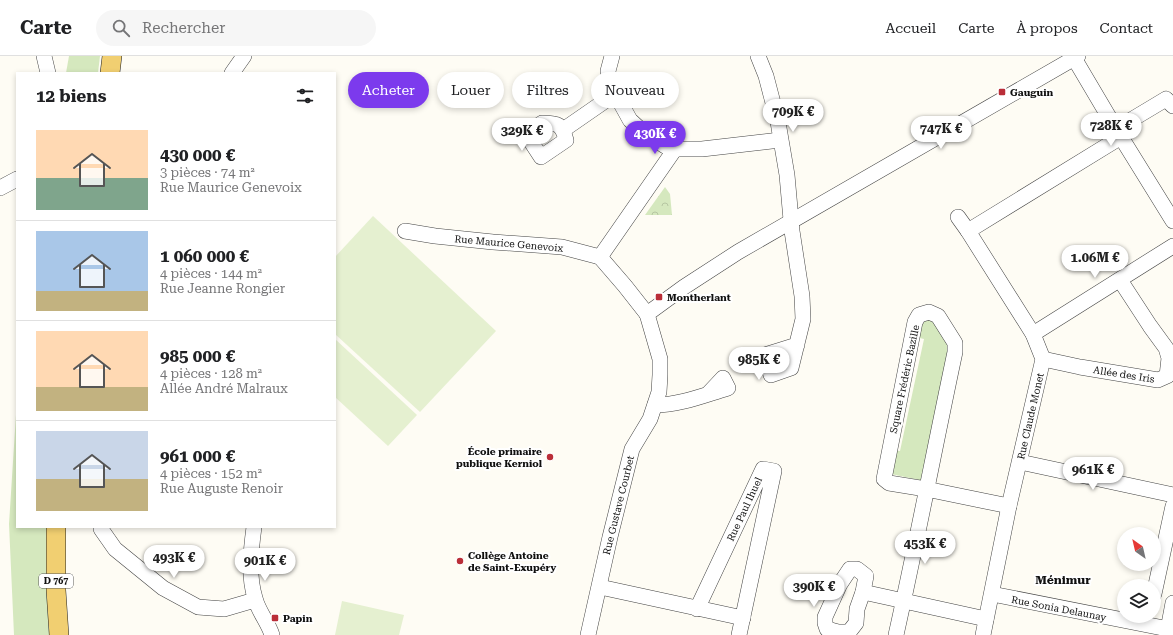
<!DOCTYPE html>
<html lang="fr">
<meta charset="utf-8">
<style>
:root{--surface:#fff;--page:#f6f6f6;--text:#202124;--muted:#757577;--line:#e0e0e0;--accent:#7c3aed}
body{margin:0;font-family:"Roboto Serif",serif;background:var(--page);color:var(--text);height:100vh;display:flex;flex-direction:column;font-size:15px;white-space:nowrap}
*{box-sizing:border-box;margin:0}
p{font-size:13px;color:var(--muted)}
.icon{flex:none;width:22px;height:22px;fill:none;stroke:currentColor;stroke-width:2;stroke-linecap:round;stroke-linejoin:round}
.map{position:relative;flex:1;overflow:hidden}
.details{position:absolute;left:16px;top:16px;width:320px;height:456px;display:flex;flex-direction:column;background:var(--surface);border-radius:0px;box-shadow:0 2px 6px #0003}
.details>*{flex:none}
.guide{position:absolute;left:348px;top:16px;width:380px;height:36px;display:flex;gap:8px}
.needle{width:26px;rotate:326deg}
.controls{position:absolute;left:1117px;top:471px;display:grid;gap:8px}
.controls a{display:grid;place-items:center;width:44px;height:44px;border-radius:50%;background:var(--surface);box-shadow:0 2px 6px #0003;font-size:20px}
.price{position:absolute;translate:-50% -34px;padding:0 9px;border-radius:14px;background:#fff;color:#222;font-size:13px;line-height:26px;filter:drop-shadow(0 1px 2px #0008)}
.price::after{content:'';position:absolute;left:50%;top:24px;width:12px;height:9px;margin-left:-6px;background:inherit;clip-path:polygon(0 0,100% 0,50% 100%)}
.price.selected{background:var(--accent);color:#fff}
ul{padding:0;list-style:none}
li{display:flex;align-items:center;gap:12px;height:100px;padding:0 20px}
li+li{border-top:1px solid var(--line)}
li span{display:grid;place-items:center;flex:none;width:112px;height:80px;border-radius:0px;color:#555}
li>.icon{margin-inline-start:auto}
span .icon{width:48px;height:48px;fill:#fffc;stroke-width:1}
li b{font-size:17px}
h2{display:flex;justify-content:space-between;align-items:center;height:48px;padding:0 20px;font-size:17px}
.pill{padding:0 14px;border-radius:18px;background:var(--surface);box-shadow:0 2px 6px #0003;font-size:14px;line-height:36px}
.pill.selected{background:var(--accent);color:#fff}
header{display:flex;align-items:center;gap:24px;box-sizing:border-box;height:56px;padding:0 20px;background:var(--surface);border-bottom:1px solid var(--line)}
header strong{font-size:19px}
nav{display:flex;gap:22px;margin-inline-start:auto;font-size:14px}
.search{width:280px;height:36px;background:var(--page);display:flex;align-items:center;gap:10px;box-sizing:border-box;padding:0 14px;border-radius:22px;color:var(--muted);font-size:15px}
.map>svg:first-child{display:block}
.grass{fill:#d5e8be}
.park{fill:url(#park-crowns)}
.pitch{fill:#e5f0d0}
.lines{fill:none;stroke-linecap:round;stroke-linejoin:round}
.minor-casing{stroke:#434343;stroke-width:16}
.major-casing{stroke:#212121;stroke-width:20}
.minor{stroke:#fff;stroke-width:15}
.major{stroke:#f1cf71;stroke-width:19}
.poi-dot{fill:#ba2e38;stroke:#fff;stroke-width:1.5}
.labels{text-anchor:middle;stroke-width:4;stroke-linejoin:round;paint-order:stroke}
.shield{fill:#fff;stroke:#585858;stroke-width:1}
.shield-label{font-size:9px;font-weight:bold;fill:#101010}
.poi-label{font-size:10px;font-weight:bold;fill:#101010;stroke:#fff;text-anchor:start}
.street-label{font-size:10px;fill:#101010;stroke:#fff}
.quarter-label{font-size:12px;font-weight:bold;fill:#101010;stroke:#fff}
</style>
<header>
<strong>Carte</strong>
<div class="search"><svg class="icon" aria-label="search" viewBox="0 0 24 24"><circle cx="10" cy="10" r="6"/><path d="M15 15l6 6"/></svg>Rechercher</div>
<nav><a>Accueil</a><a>Carte</a><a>À propos</a><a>Contact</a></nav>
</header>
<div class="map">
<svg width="1173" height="579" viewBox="0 0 1173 579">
<defs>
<pattern id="park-crowns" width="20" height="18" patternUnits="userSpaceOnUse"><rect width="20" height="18" fill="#d5e8be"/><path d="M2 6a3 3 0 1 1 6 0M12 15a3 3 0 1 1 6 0" fill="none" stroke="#b6c6a2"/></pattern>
</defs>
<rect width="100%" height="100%" fill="#fefcf4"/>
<!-- grass -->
<g class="grass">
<path d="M 69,0 L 100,0 L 98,17 L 66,17 Z"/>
<path d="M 935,262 L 951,286 L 924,425 L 891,418 L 892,394 L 900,395 L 924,283 L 915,281 L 919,265 Z"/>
<path d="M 17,343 L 17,471 L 47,471 L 49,579 L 14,579 L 9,468 Z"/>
</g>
<!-- park -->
<path class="park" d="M 665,131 L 670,138 L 672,159 L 645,159 Z"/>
<!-- pitch -->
<g class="pitch">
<path d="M 373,160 L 496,275 L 420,356 L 335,278 L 335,201 Z"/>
<path d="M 335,283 L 417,359 L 388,390 L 335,341 Z"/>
<path d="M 342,545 L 404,559 L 399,579 L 335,579 Z"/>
</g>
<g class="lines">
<!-- minor casing -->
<g class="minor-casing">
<g id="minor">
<path d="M 44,0 L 48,17"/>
<path d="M 612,0 L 608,15 L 609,26 L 630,64 L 642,75 L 665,90 L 675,93 L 702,93 L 780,84"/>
<path d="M 758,0 L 766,20 L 778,66 L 787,119 L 792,175 L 802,240 L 803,263 L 791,312 L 771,319 L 765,299 L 797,289"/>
<path d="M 1074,2 L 1116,73 L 1173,165"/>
<path d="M 232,17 L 244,0"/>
<path d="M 542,67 C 558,67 562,68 566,84 L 541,101 L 526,78 Z"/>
<path d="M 1116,73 L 1166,43 L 1173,50"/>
<path d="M 563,74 L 615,38"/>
<path d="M 0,132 L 17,123"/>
<path d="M 958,161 L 968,175 L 1033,278 L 1043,303 L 1009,450 L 983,579"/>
<path d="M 405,175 L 435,180 L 493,186 L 562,191 L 600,201 L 675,93"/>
<path d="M 968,175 L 1121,81"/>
<path d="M 600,201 L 625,230 L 647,258"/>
<path d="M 1033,278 L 1173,190"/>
<path d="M 1043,303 L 1080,311 L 1158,324 L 1167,320 L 1169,302 L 1166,292 L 1150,270 L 1120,224"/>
<path d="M 655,349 C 680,349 704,339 728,332 L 723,322 L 708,338"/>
<path d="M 1020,406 L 1173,439"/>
<path d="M 101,471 L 101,473 L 115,493 L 163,532 L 198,551 L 224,553 L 255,544"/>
<path d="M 254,471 C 251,494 248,519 255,542 C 258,555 268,566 272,579"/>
<path d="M 850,513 L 857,513 L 866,520 L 863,536 L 857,553 L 856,567 L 849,576 L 838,576 L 827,573 L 825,567 L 825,561 L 840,528 Z"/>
<path d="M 600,531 L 743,562"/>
<path d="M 863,536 L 986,563"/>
<path d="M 992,538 L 1173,574"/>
<path d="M 1154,538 L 1173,450"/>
<path d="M 697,553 L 763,413 L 774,415 L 739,579"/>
<path d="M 588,579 L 610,481 L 632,393 L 650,363 L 659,336 L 660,319 L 660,303 L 647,258 L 684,231 L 738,196 L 1078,0"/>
<path d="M 896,579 C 917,485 935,390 955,296 L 955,287 L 938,260 L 929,256 L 919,259 L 915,266 L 884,423 L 889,427 L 926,433 L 1009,450"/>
<path d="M 1167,579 L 1173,547"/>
</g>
</g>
<!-- major casing -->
<g class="major-casing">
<g id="major">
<path d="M 110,17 L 112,0"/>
<path d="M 56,471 L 56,534 L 59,579"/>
</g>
</g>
<!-- minor -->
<use href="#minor" class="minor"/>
<!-- major -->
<use href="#major" class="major"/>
</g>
<!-- markers -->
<g class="poi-dot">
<rect x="998" y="32" width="8" height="8" rx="2"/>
<rect x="655" y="237" width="8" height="8" rx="2"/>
<circle cx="550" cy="401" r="4"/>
<circle cx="460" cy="505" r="4"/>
<rect x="271" y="558" width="8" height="8" rx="2"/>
</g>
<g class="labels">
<!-- shield labels -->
<rect class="shield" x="39" y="518" width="34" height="14" rx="3"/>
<g class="shield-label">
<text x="56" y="528">D 767</text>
</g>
<!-- poi labels -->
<g class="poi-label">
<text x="1010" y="40">Gauguin</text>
<text x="667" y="245">Montherlant</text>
<text x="542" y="399" text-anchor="end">École primaire<tspan x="542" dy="12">publique Kerniol</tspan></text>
<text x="468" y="503">Collège Antoine<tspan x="468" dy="12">de Saint-Exupéry</tspan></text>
<text x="283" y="566">Papin</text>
</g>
<!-- street labels -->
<g class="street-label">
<text transform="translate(509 187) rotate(5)" y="4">Rue Maurice Genevoix</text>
<text transform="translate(1124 318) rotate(9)" y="4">Allée des Iris</text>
<text transform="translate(904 323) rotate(-78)" y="4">Square Frédéric Bazille</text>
<text transform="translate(1030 360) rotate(-77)" y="4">Rue Claude Monet</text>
<text transform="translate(618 449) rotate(-76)" y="4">Rue Gustave Courbet</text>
<text transform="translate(744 453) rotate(-65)" y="4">Rue Paul Ihuel</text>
<text transform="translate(1059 552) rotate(11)" y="4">Rue Sonia Delaunay</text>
</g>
<!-- quarter labels -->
<g class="quarter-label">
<text x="1063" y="528">Ménimur</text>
</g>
</g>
</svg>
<div class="controls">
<a><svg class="needle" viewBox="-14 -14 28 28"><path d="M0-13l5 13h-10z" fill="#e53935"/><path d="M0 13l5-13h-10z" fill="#757577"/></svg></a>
<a><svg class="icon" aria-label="layers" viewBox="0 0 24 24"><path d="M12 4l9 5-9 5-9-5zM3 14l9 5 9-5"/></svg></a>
</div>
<b class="price" style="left:793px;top:77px">709K €</b>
<b class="price" style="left:1111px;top:91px">728K €</b>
<b class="price" style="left:941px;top:94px">747K €</b>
<b class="price" style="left:522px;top:96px">329K €</b>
<b class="price selected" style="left:655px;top:99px">430K €</b>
<b class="price" style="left:1095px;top:223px">1.06M €</b>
<b class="price" style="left:759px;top:325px">985K €</b>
<b class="price" style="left:1093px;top:435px">961K €</b>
<b class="price" style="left:925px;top:509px">453K €</b>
<b class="price" style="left:174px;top:523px">493K €</b>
<b class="price" style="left:265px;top:526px">901K €</b>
<b class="price" style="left:814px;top:552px">390K €</b>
<div class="guide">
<a class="pill selected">Acheter</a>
<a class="pill">Louer</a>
<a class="pill">Filtres</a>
<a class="pill">Nouveau</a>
</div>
<section class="details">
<h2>12 biens<svg class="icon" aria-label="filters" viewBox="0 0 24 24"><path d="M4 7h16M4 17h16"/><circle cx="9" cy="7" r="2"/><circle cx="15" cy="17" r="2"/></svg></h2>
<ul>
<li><span style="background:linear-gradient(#ffd9b3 60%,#7fa58c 0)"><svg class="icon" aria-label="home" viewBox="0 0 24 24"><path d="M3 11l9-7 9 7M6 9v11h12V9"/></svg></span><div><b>430 000 €</b><p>3 pièces · 74 m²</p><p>Rue Maurice Genevoix</p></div></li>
<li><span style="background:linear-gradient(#a9c7e8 75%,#c2b280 0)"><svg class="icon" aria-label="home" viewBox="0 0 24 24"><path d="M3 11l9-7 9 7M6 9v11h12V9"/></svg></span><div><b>1 060 000 €</b><p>4 pièces · 144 m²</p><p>Rue Jeanne Rongier</p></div></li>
<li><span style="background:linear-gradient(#ffd9b3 70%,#c2b280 0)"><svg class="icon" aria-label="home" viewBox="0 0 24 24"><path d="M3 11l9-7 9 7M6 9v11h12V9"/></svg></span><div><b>985 000 €</b><p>4 pièces · 128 m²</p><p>Allée André Malraux</p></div></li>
<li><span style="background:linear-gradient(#c9d6e8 60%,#c2b280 0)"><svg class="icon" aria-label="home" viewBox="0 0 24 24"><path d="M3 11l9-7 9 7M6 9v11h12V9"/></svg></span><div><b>961 000 €</b><p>4 pièces · 152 m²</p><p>Rue Auguste Renoir</p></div></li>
</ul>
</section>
</div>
